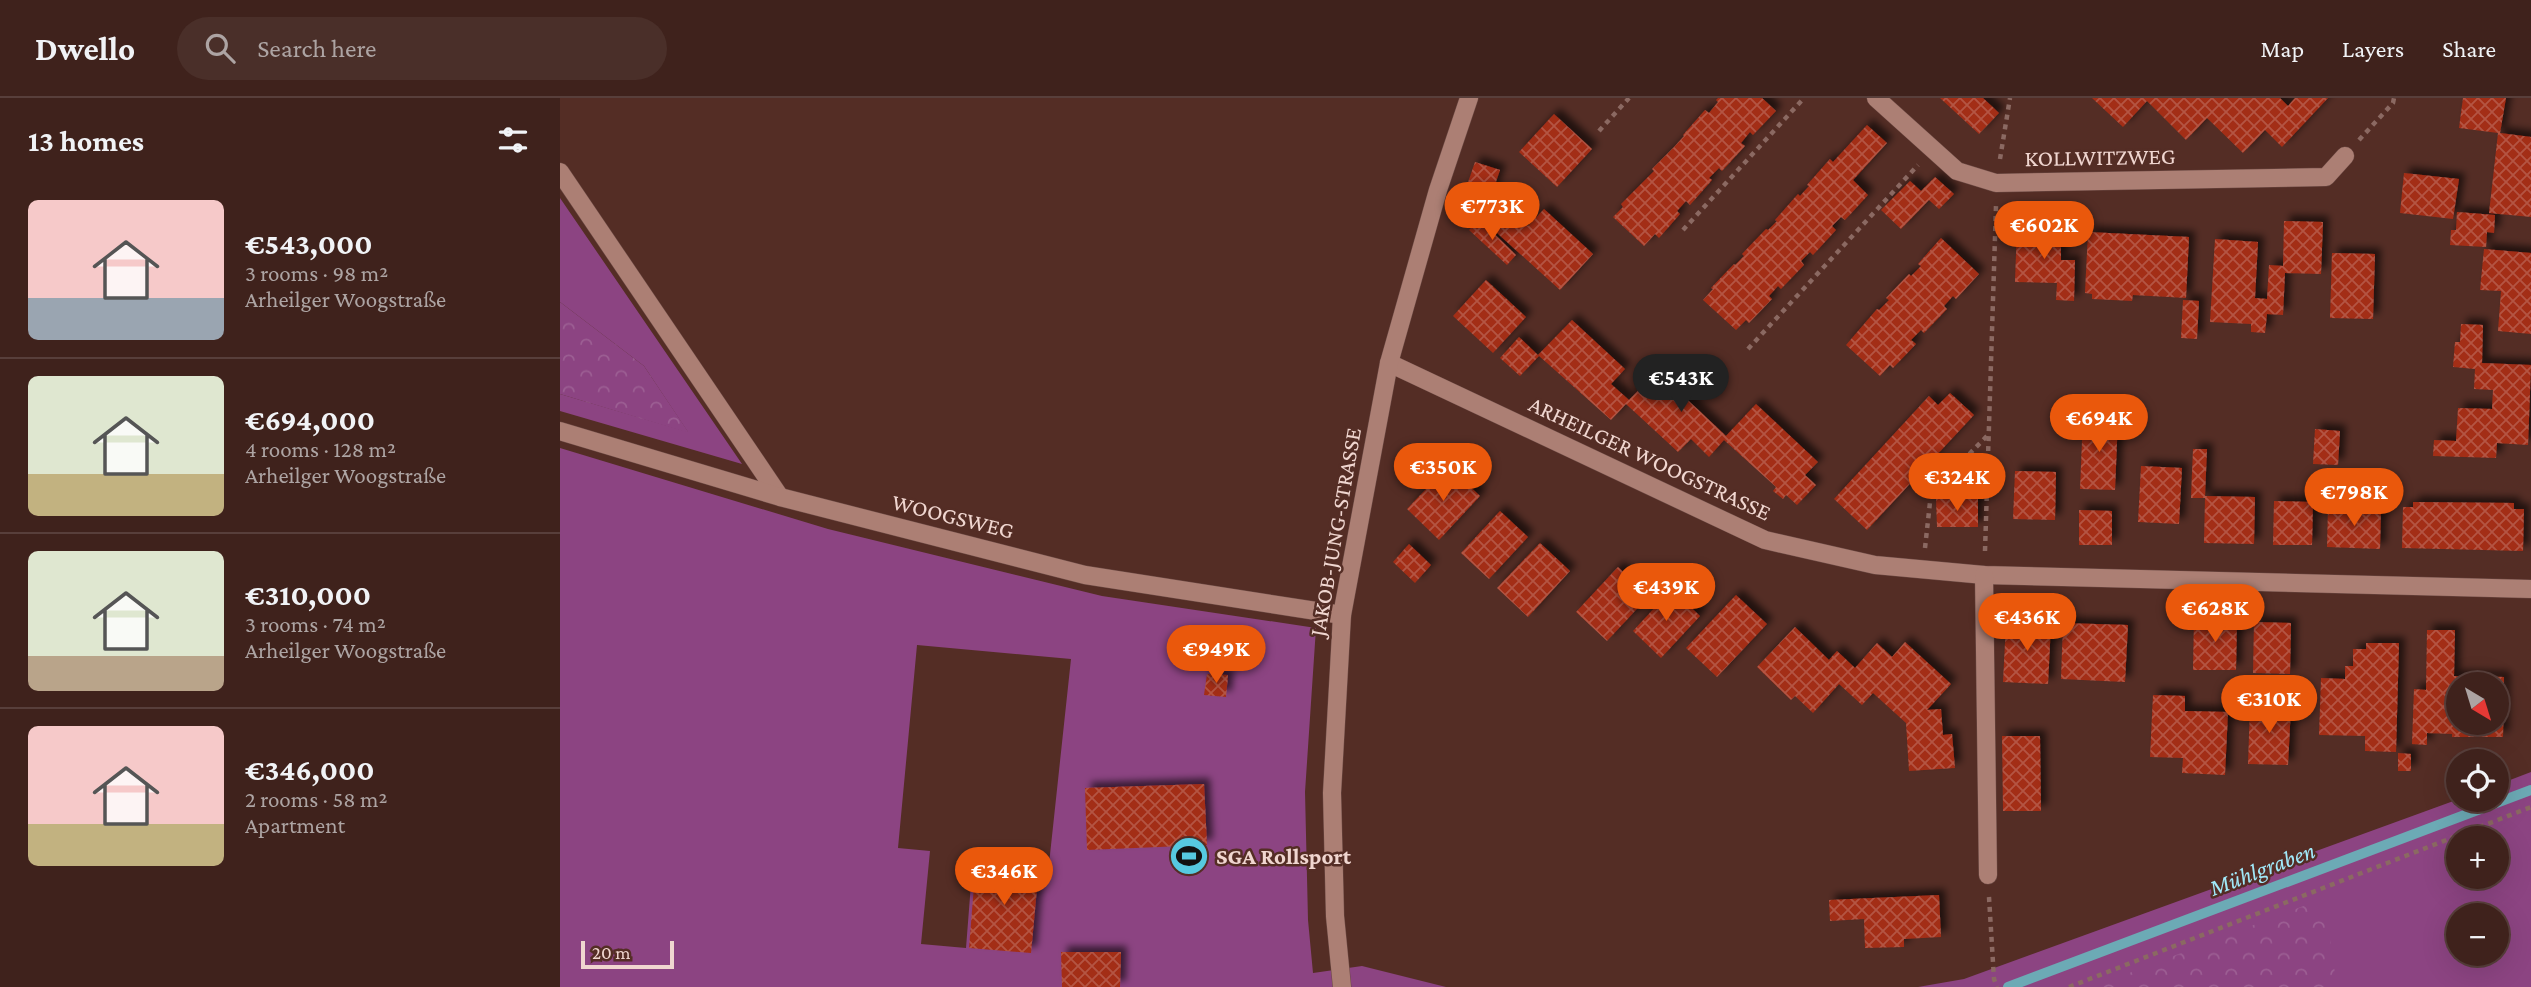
<!DOCTYPE html>
<meta charset="utf-8">
<style>
:root{--surface:#3f221c;--page:#4a2f29;--text:#f1f3f6;--muted:#ada4a3;--line:#583f3b;--accent:#ea580c}
body{margin:0;font-family:"Crimson Pro",serif;background:var(--page);color:var(--text);height:100vh;display:flex;flex-direction:column;font-size:26px;white-space:nowrap}
*{box-sizing:border-box;margin:0}
p{font-size:23px;color:var(--muted)}
.icon{flex:none;width:38px;height:38px;fill:none;stroke:currentColor;stroke-width:2;stroke-linecap:round;stroke-linejoin:round}
.map{position:relative;flex:1;overflow:hidden}
.side{display:flex;flex-direction:column;background:var(--surface);width:560px}
.side>*{flex:none}
.needle{width:46px;rotate:142deg}
.tools{position:absolute;left:1886px;top:574px;display:grid;gap:14px}
.tools a{display:grid;place-items:center;width:63px;height:63px;border-radius:50%;background:var(--surface);box-shadow:0 7px 28px #0002,0 0 0 2px var(--line);font-size:35px}
.scale{position:absolute;left:21px;bottom:18px;width:93px;box-sizing:border-box;padding-left:7px;border:4px solid #f0d6d0;border-top:0;font-size:19px;line-height:24px;white-space:nowrap;color:#f0d6d0;-webkit-text-stroke:5px #542d25;paint-order:stroke}
.price{position:absolute;translate:-50% -60px;padding:0 16px;border-radius:24px;background:var(--accent);color:#fff;font-size:23px;line-height:46px;filter:drop-shadow(0 2px 4px #0008)}
.price::after{content:'';position:absolute;left:50%;top:42px;width:21px;height:16px;margin-left:-10px;background:inherit;clip-path:polygon(0 0,100% 0,50% 100%)}
.price.active{background:#222;color:#fff}
ul{padding:0;list-style:none}
li{display:flex;align-items:center;gap:21px;height:175px;padding:0 28px}
li+li{border-top:2px solid var(--line)}
li span{display:grid;place-items:center;flex:none;width:196px;height:140px;border-radius:10px;color:#555}
li>.icon{margin-inline-start:auto}
span .icon{width:84px;height:84px;fill:#fffc;stroke-width:1}
li b{font-size:30px}
h2{display:flex;justify-content:space-between;align-items:center;height:84px;padding:0 28px;font-size:30px}
header{display:flex;align-items:center;gap:42px;box-sizing:border-box;height:98px;padding:0 35px;background:var(--surface);border-bottom:2px solid var(--line)}
header strong{font-size:33px}
nav{display:flex;gap:38px;margin-inline-start:auto;font-size:24px}
.search{width:490px;height:63px;background:var(--page);display:flex;align-items:center;gap:18px;box-sizing:border-box;padding:0 24px;border-radius:38px;color:var(--muted);font-size:26px}
main{display:flex;flex:1;min-height:0}
.map>svg:first-child{display:block}
.green{fill:#8c4482;fill-rule:evenodd}
.forest{fill:url(#forest-crowns)}
.lines{fill:none;stroke-linecap:round;stroke-linejoin:round}
.stream{stroke:#6caab5;stroke-width:10}
.building{fill:url(#building-cross-hatch);fill-rule:evenodd;filter:url(#shadow)}
.minor-casing{stroke:#6c4a44;stroke-width:19}
.path{stroke:#8b6962;stroke-width:4.5;stroke-dasharray:5 5;stroke-linecap:butt}
.minor{stroke:#ac7f74;stroke-width:18}
.labels{text-anchor:middle;stroke-width:5;stroke-linejoin:round;paint-order:stroke}
.street-label{font-size:23px;fill:#f0d6d0;stroke:#542d25}
.poi-label{font-size:23px;font-weight:bold;fill:#f0d6d0;stroke:#542d25;text-anchor:start}
.water-label{font-size:24px;font-style:italic;fill:#a1e9f9;stroke:#542d25}
</style>
<header>
<strong>Dwello</strong>
<div class="search"><svg class="icon" aria-label="search" viewBox="0 0 24 24"><circle cx="10" cy="10" r="6"/><path d="M15 15l6 6"/></svg>Search here</div>
<nav><a>Map</a><a>Layers</a><a>Share</a></nav>
</header>
<main>
<section class="side">
<h2>13 homes<svg class="icon" aria-label="filters" viewBox="0 0 24 24"><path d="M4 7h16M4 17h16"/><circle cx="9" cy="7" r="2"/><circle cx="15" cy="17" r="2"/></svg></h2>
<ul>
<li><span style="background:linear-gradient(#f6c9c9 70%,#9aa5b1 0)"><svg class="icon" aria-label="home" viewBox="0 0 24 24"><path d="M3 11l9-7 9 7M6 9v11h12V9"/></svg></span><div><b>€543,000</b><p>3 rooms · 98 m²</p><p>Arheilger Woogstraße</p></div></li>
<li><span style="background:linear-gradient(#dfe7d0 70%,#c2b280 0)"><svg class="icon" aria-label="home" viewBox="0 0 24 24"><path d="M3 11l9-7 9 7M6 9v11h12V9"/></svg></span><div><b>€694,000</b><p>4 rooms · 128 m²</p><p>Arheilger Woogstraße</p></div></li>
<li><span style="background:linear-gradient(#dfe7d0 75%,#b9a48a 0)"><svg class="icon" aria-label="home" viewBox="0 0 24 24"><path d="M3 11l9-7 9 7M6 9v11h12V9"/></svg></span><div><b>€310,000</b><p>3 rooms · 74 m²</p><p>Arheilger Woogstraße</p></div></li>
<li><span style="background:linear-gradient(#f6c9c9 70%,#c2b280 0)"><svg class="icon" aria-label="home" viewBox="0 0 24 24"><path d="M3 11l9-7 9 7M6 9v11h12V9"/></svg></span><div><b>€346,000</b><p>2 rooms · 58 m²</p><p>Apartment</p></div></li>
</ul>
</section>
<div class="map">
<svg width="1971" height="889" viewBox="0 0 1971 889">
<defs>
<pattern id="forest-crowns" width="20" height="18" patternUnits="userSpaceOnUse" patternTransform="scale(1.75)"><rect width="20" height="18" fill="#8c4482"/><path d="M2 6a3 3 0 1 1 6 0M12 15a3 3 0 1 1 6 0" fill="none" stroke="#9c5e93"/></pattern>
<pattern id="building-cross-hatch" width="8" height="8" patternUnits="userSpaceOnUse" patternTransform="scale(1.75)"><rect width="8" height="8" fill="#a32e18"/><path d="M0 0l8 8M0 8l8-8" fill="none" stroke="#b45543"/></pattern>
<filter id="shadow"><feDropShadow dx="6" dy="-6" stdDeviation="3.5" flood-color="#0009"/></filter>
</defs>
<rect width="100%" height="100%" fill="#542d25"/>
<!-- green -->
<g class="green">
<path d="M 0,100 L 182,366 L 0,313 L 0,296 L 128,334 L 84,268 L 0,204 Z"/>
<path d="M 0,350 L 268,431 L 542,498 L 756,530 L 745,694 L 748,822 L 753,875 L 802,868 L 886,889 L 0,889 ZM 357,547 L 511,561 L 489,766 L 413,760 L 406,850 L 361,846 L 370,753 L 338,750 Z"/>
<path d="M 1971,674 L 1971,889 L 1358,889 L 1404,881 L 1899,701 L 1937,702 L 1937,687 ZM 1899,740 L 1937,740 L 1937,779 L 1899,779 ZM 1899,817 L 1937,817 L 1937,856 L 1899,856 Z"/>
</g>
<!-- forest -->
<g class="forest">
<path d="M 0,204 L 84,268 L 129,335 L 0,296 Z"/>
<path d="M 1764,800 L 1777,889 L 1533,889 Z"/>
</g>
<g class="lines">
<!-- stream -->
<path class="stream" d="M 1448,889 L 1971,692"/>
</g>
<!-- building -->
<g class="building">
<path d="M 1158,0 L 1202,0 L 1216,13 L 1193,37 L 1190,34 L 1181,45 L 1185,48 L 1162,73 L 1159,70 L 1149,80 L 1152,82 L 1130,107 L 1126,103 L 1117,113 L 1120,116 L 1099,140 L 1095,136 L 1084,148 L 1053,119 L 1063,109 L 1061,106 L 1094,73 L 1092,71 L 1115,48 L 1124,38 L 1123,37 L 1145,12 L 1149,15 L 1158,4 L 1156,2 Z"/>
<path d="M 1380,0 L 1423,0 L 1439,15 L 1419,36 Z"/>
<path d="M 1532,0 L 1720,0 L 1728,8 L 1735,0 L 1768,0 L 1722,49 L 1705,32 L 1683,55 L 1647,20 L 1626,42 L 1587,3 L 1563,29 Z"/>
<path d="M 1903,0 L 1946,0 L 1940,35 L 1971,39 L 1971,119 L 1929,115 L 1938,35 L 1899,30 Z"/>
<path d="M 994,16 L 1032,51 L 997,89 L 959,54 Z"/>
<path d="M 1307,27 L 1327,45 L 1293,82 L 1308,97 L 1285,122 L 1281,119 L 1272,128 L 1276,132 L 1253,157 L 1250,154 L 1241,163 L 1244,167 L 1221,191 L 1218,188 L 1209,198 L 1212,201 L 1189,225 L 1186,222 L 1176,232 L 1143,202 L 1153,191 L 1151,190 L 1174,166 L 1175,167 L 1184,158 L 1182,156 L 1206,131 L 1208,132 L 1217,123 L 1215,122 L 1238,96 L 1240,98 L 1249,88 L 1247,87 L 1270,61 L 1273,64 Z"/>
<path d="M 915,64 L 940,72 L 929,104 L 904,96 Z"/>
<path d="M 1844,75 L 1899,81 L 1893,121 L 1840,115 Z"/>
<path d="M 1375,79 L 1394,96 L 1379,111 L 1369,102 L 1341,131 L 1321,112 L 1350,83 L 1361,93 Z"/>
<path d="M 984,111 L 1033,156 L 1000,192 L 936,134 L 954,115 L 968,128 Z"/>
<path d="M 1897,114 L 1935,117 L 1934,135 L 1927,134 L 1926,149 L 1890,147 L 1891,132 L 1896,132 Z"/>
<path d="M 919,121 L 956,157 L 947,167 L 909,132 Z"/>
<path d="M 1724,123 L 1763,124 L 1761,176 L 1725,175 L 1723,217 L 1707,216 L 1705,235 L 1691,234 L 1691,226 L 1650,224 L 1655,141 L 1698,144 L 1695,200 L 1707,201 L 1709,167 L 1723,168 Z"/>
<path d="M 1457,127 L 1478,127 L 1478,134 L 1501,134 L 1501,162 L 1515,162 L 1514,203 L 1496,202 L 1497,185 L 1455,184 Z"/>
<path d="M 1528,134 L 1629,139 L 1626,200 L 1573,197 L 1572,203 L 1532,201 L 1532,196 L 1525,195 Z"/>
<path d="M 1381,140 L 1419,176 L 1396,201 L 1393,198 L 1384,208 L 1387,211 L 1364,235 L 1361,232 L 1351,242 L 1356,246 L 1333,270 L 1330,267 L 1320,278 L 1286,247 L 1317,211 L 1319,212 L 1329,202 L 1326,200 L 1349,176 L 1351,178 L 1361,168 L 1358,166 Z"/>
<path d="M 1924,151 L 1971,155 L 1971,236 L 1938,233 L 1941,193 L 1920,192 Z"/>
<path d="M 1772,155 L 1815,156 L 1813,221 L 1770,220 Z"/>
<path d="M 926,182 L 966,219 L 933,255 L 893,218 Z"/>
<path d="M 1623,202 L 1639,203 L 1637,241 L 1621,240 Z"/>
<path d="M 1012,222 L 1065,271 L 1051,286 L 1069,302 L 1097,273 L 1166,338 L 1196,306 L 1258,364 L 1245,377 L 1256,387 L 1237,407 L 1226,397 L 1223,401 L 1213,393 L 1216,389 L 1164,342 L 1149,359 L 1131,341 L 1118,354 L 1066,306 L 1051,322 L 978,257 Z"/>
<path d="M 1901,226 L 1923,227 L 1922,265 L 1971,267 L 1968,347 L 1937,345 L 1936,360 L 1873,358 L 1874,342 L 1896,343 L 1898,310 L 1932,311 L 1933,292 L 1914,291 L 1915,271 L 1893,269 L 1895,244 L 1900,244 Z"/>
<path d="M 959,239 L 979,258 L 960,278 L 940,260 Z"/>
<path d="M 1390,295 L 1414,317 L 1307,432 L 1274,401 L 1369,298 L 1378,307 Z"/>
<path d="M 1523,319 L 1558,320 L 1555,392 L 1520,391 Z"/>
<path d="M 1755,331 L 1780,333 L 1778,367 L 1753,366 Z"/>
<path d="M 1633,351 L 1647,351 L 1645,398 L 1695,399 L 1694,446 L 1644,445 L 1645,400 L 1631,400 Z"/>
<path d="M 888,368 L 920,398 L 879,442 L 847,411 Z"/>
<path d="M 1581,368 L 1622,370 L 1619,426 L 1578,424 Z"/>
<path d="M 1455,373 L 1496,374 L 1495,422 L 1453,421 Z"/>
<path d="M 1418,400 L 1418,429 L 1377,429 L 1376,401 Z"/>
<path d="M 1714,403 L 1753,404 L 1752,447 L 1713,447 Z"/>
<path d="M 1853,404 L 1954,405 L 1954,411 L 1964,411 L 1963,453 L 1842,450 L 1843,409 L 1853,409 Z"/>
<path d="M 1768,409 L 1821,410 L 1820,451 L 1767,449 Z"/>
<path d="M 1519,412 L 1552,413 L 1552,447 L 1519,447 Z"/>
<path d="M 940,413 L 968,439 L 929,481 L 901,455 Z"/>
<path d="M 980,445 L 1010,473 L 968,519 L 937,490 Z"/>
<path d="M 849,446 L 871,467 L 855,485 L 833,464 Z"/>
<path d="M 1058,469 L 1089,498 L 1047,543 L 1016,514 Z"/>
<path d="M 1112,491 L 1140,518 L 1101,560 L 1073,533 Z"/>
<path d="M 1176,497 L 1207,526 L 1157,579 L 1126,550 Z"/>
<path d="M 1634,519 L 1677,520 L 1676,572 L 1633,572 Z"/>
<path d="M 1694,524 L 1731,525 L 1730,576 L 1693,575 Z"/>
<path d="M 1446,525 L 1491,526 L 1488,586 L 1443,584 Z"/>
<path d="M 1503,525 L 1568,527 L 1565,584 L 1501,581 Z"/>
<path d="M 1235,529 L 1269,562 L 1277,553 L 1295,570 L 1317,545 L 1332,559 L 1345,544 L 1391,586 L 1367,612 L 1381,611 L 1383,637 L 1392,636 L 1395,670 L 1349,673 L 1346,625 L 1313,595 L 1302,607 L 1279,586 L 1253,615 L 1235,598 L 1231,602 L 1197,569 Z"/>
<path d="M 1867,532 L 1895,532 L 1894,578 L 1944,579 L 1943,639 L 1892,639 L 1892,636 L 1867,635 L 1867,647 L 1852,646 L 1854,591 L 1866,592 ZM 1899,586 L 1937,586 L 1937,625 L 1899,625 Z"/>
<path d="M 1806,545 L 1839,545 L 1836,654 L 1805,653 L 1805,638 L 1759,637 L 1761,580 L 1785,581 L 1785,568 L 1793,568 L 1793,551 L 1806,551 Z"/>
<path d="M 647,576 L 668,577 L 666,599 L 644,597 Z"/>
<path d="M 1593,597 L 1625,598 L 1625,613 L 1668,614 L 1665,677 L 1622,675 L 1623,660 L 1590,659 Z"/>
<path d="M 1690,608 L 1731,609 L 1728,667 L 1688,666 Z"/>
<path d="M 1442,638 L 1480,638 L 1481,713 L 1443,713 Z"/>
<path d="M 1838,655 L 1851,656 L 1851,673 L 1838,673 Z"/>
<path d="M 644,686 L 647,747 L 527,752 L 525,690 Z"/>
<path d="M 416,763 L 479,768 L 471,855 L 409,850 Z"/>
<path d="M 1379,797 L 1381,839 L 1344,841 L 1344,849 L 1305,850 L 1304,821 L 1270,823 L 1269,802 Z"/>
<path d="M 501,854 L 561,854 L 560,889 L 502,889 Z"/>
</g>
<g class="lines">
<!-- minor casing -->
<g class="minor-casing">
<g id="minor">
<path d="M 1316,0 L 1397,73 L 1436,85 L 1766,79 L 1785,58"/>
<path d="M 0,74 L 220,399"/>
<path d="M 829,265 L 1205,442 L 1315,467 L 1424,477 L 1971,491"/>
<path d="M 0,333 L 220,399 L 525,477 L 782,517"/>
<path d="M 1424,477 L 1428,777"/>
<path d="M 782,889 L 775,818 L 772,695 L 782,517 L 829,265 L 878,92 L 909,0"/>
</g>
</g>
<!-- path -->
<g class="path">
<path d="M 1039,33 L 1069,0"/>
<path d="M 1799,42 L 1833,5 L 1834,0"/>
<path d="M 1440,61 L 1450,0"/>
<path d="M 1123,132 L 1244,0"/>
<path d="M 1188,251 L 1358,67"/>
<path d="M 1365,450 L 1371,395 L 1428,337"/>
<path d="M 1425,453 L 1436,108"/>
<path d="M 1429,799 L 1434,881 L 1437,889"/>
<path d="M 1509,889 L 1971,709"/>
</g>
<!-- minor -->
<use href="#minor" class="minor"/>
</g>
<!-- icons -->
<defs>
<g id="stadium-disc" transform="scale(2.0125)"><circle r="9.5" fill="#56c9e0" stroke="#542d25"/><path d="M0-5a6.5 5 0 1 0 0 10a6.5 5 0 1 0 0-10ZM-3.5-1.8h7v3.6h-7Z" fill="#111"/></g>
</defs>
<g fill-rule="evenodd">
<use href="#stadium-disc" x="629" y="758"/>
</g>
<g class="labels">
<!-- street labels -->
<g class="street-label">
<text transform="translate(1540 59) rotate(-1)" y="8">KOLLWITZWEG</text>
<text transform="translate(1090 360) rotate(25)" y="8">ARHEILGER WOOGSTRASSE</text>
<text transform="translate(393 418) rotate(14)" y="8">WOOGSWEG</text>
<text transform="translate(775 434) rotate(-80)" y="8">JAKOB-JUNG-STRASSE</text>
</g>
<!-- poi labels -->
<g class="poi-label">
<text x="656" y="766">SGA Rollsport</text>
</g>
<!-- water labels -->
<g class="water-label">
<text transform="translate(1702 771) rotate(-21)" y="8">Mühlgraben</text>
</g>
</g>
</svg>
<div class="tools">
<a><svg class="needle" viewBox="-14 -14 28 28"><path d="M0-13l5 13h-10z" fill="#e53935"/><path d="M0 13l5-13h-10z" fill="#ada4a3"/></svg></a>
<a><svg class="icon" aria-label="locate" viewBox="0 0 24 24"><circle cx="12" cy="12" r="6"/><path d="M12 2v4M12 18v4M2 12h4M18 12h4"/></svg></a>
<a>+</a>
<a>−</a>
</div>
<div class="scale">20 m</div>
<b class="price" style="left:932px;top:144px">€773K</b>
<b class="price" style="left:1484px;top:163px">€602K</b>
<b class="price active" style="left:1121px;top:316px">€543K</b>
<b class="price" style="left:1539px;top:356px">€694K</b>
<b class="price" style="left:883px;top:405px">€350K</b>
<b class="price" style="left:1397px;top:415px">€324K</b>
<b class="price" style="left:1794px;top:430px">€798K</b>
<b class="price" style="left:1106px;top:525px">€439K</b>
<b class="price" style="left:1655px;top:546px">€628K</b>
<b class="price" style="left:1467px;top:555px">€436K</b>
<b class="price" style="left:656px;top:587px">€949K</b>
<b class="price" style="left:1709px;top:637px">€310K</b>
<b class="price" style="left:444px;top:809px">€346K</b>
</div>
</main>
